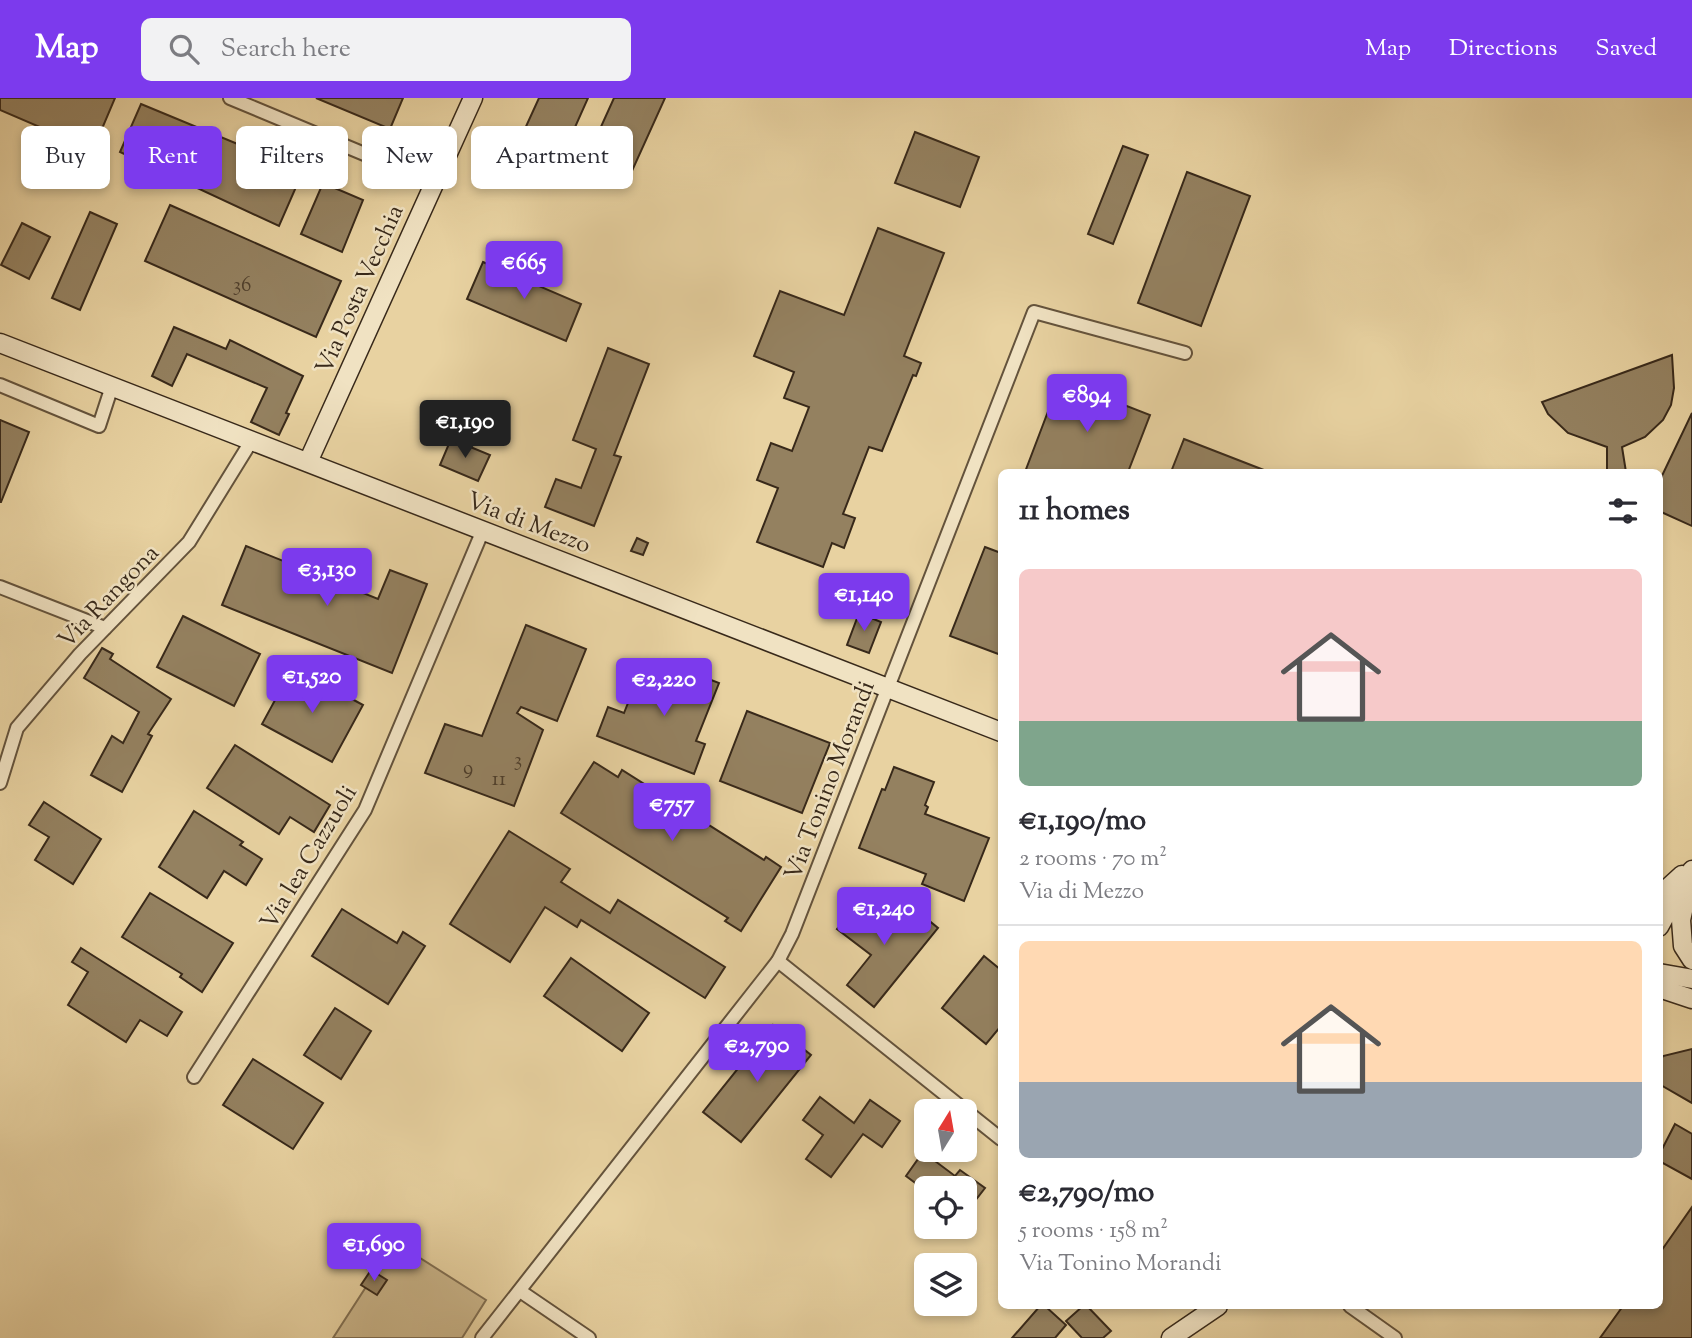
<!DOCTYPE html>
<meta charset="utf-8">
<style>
:root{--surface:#fff;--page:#f2f2f3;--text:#2b2b33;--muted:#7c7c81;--line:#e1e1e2;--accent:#7c3aed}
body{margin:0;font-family:"Sorts Mill Goudy",serif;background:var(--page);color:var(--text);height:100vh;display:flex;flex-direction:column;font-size:26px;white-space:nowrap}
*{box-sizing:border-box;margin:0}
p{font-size:23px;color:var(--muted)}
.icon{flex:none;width:38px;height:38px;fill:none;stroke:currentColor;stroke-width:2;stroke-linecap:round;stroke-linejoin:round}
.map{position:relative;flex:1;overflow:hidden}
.drawer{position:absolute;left:998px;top:371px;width:665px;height:840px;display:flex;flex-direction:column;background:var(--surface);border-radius:10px;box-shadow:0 4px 10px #0003}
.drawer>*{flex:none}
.banner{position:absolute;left:21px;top:28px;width:665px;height:63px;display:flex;gap:14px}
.needle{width:46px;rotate:11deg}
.controls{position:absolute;left:914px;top:1001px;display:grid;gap:14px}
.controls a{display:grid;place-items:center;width:63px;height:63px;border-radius:10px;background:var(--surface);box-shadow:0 4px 10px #0003;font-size:35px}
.price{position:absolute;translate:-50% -60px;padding:0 16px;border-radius:7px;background:var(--accent);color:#fff;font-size:23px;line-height:46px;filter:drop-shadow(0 2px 4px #0008)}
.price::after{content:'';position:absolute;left:50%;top:42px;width:21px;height:16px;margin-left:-10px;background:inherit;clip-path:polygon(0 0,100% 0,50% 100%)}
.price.on{background:#222;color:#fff}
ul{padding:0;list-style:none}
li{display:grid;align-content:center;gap:14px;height:371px;padding:0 21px}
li+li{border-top:2px solid var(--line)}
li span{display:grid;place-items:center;height:217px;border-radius:10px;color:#555}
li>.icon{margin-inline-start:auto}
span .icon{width:126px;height:126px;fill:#fffc;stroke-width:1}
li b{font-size:30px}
h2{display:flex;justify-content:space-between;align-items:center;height:84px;padding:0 21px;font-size:30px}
.pill{padding:0 24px;border-radius:10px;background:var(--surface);box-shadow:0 4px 10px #0003;font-size:24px;line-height:63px}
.pill.on{background:var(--accent);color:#fff}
header{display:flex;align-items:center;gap:42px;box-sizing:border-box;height:98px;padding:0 35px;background:var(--accent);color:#fff}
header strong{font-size:33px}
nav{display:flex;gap:38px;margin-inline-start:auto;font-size:24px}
.search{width:490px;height:63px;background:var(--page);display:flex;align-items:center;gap:18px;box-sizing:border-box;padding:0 24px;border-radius:10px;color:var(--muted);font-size:26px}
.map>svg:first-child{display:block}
.green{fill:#cab58a;stroke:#816f52;stroke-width:2}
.building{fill:#948160;stroke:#38291a;stroke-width:2}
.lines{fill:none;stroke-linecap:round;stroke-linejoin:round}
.street-casing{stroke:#64533c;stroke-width:16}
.secondary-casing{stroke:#38291a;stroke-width:21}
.street{stroke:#f0e2c2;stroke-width:12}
.secondary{stroke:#f0e2c2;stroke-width:18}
.labels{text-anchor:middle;stroke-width:5;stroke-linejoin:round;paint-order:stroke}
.number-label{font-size:21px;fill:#4f3f2c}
.street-label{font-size:24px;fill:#38291a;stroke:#f0e2c2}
</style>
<header>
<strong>Map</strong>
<div class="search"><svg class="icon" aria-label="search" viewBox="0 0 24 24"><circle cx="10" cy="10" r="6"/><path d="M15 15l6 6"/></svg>Search here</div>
<nav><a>Map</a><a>Directions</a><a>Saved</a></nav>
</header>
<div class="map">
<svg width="1692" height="1240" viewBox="0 0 1692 1240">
<rect width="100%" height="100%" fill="#e8d2a1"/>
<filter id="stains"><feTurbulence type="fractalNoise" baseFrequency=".00286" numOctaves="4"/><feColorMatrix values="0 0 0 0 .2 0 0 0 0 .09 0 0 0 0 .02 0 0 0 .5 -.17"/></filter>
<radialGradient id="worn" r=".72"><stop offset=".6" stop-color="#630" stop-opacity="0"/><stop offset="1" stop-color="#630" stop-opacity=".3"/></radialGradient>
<!-- green -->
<path class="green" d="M 395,1144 L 486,1202 L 462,1240 L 333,1240 Z"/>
<!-- building -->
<g class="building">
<path d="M 0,0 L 115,0 L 93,52 L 0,12 Z"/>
<path d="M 316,0 L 403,0 L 390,31 Z"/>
<path d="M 539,0 L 588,0 L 564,54 L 523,35 Z"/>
<path d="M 614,0 L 665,0 L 627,84 L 585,64 Z"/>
<path d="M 141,6 L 303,73 L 279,128 L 120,54 Z"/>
<path d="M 915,34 L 979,59 L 960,109 L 895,85 Z"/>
<path d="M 1123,48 L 1148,57 L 1113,146 L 1088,136 Z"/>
<path d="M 1187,74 L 1250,98 L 1201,228 L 1138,205 Z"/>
<path d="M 323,85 L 363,102 L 342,154 L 301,136 Z"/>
<path d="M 170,107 L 341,183 L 316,239 L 145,163 Z"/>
<path d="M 90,114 L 117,126 L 80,212 L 52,200 Z"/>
<path d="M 22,125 L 50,139 L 29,181 L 1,167 Z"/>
<path d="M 878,130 L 944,155 L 904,258 L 921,265 L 916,278 L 913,277 L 882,353 L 869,349 L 843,416 L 855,420 L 844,450 L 832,445 L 823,469 L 757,444 L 778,390 L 757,382 L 771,345 L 792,353 L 809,309 L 784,300 L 794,274 L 754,258 L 780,193 L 844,217 Z"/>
<path d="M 483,164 L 581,206 L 566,243 L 467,201 Z"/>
<path d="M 174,229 L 226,251 L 230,242 L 303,278 L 286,315 L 289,316 L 279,337 L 251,324 L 267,290 L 187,256 L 172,288 L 152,278 Z"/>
<path d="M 608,250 L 649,266 L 614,357 L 621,359 L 594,428 L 545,409 L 556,381 L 581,390 L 596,351 L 573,342 Z"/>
<path d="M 1672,257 L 1674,290 L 1671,307 L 1663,322 L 1645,339 L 1622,349 L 1626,374 L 1607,374 L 1607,349 L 1568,335 L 1548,316 L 1542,304 Z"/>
<path d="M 1060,282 L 1150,317 L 1128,374 L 1025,374 Z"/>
<path d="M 1692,315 L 1692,428 L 1659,413 L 1659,384 Z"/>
<path d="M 0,322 L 29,334 L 1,404 L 0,404 Z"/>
<path d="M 451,341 L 490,357 L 478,383 L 440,367 Z"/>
<path d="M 1184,341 L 1269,374 L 1171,374 Z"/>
<path d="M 637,440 L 648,445 L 643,457 L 631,453 Z"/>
<path d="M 246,448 L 378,501 L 390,472 L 427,486 L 392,575 L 222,507 Z"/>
<path d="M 985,449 L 1001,455 L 1001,557 L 950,538 Z"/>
<path d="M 859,515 L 881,524 L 869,555 L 847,547 Z"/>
<path d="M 183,518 L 260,556 L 234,608 L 157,569 Z"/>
<path d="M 526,527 L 586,551 L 557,623 L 521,609 L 517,615 L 543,632 L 514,708 L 425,675 L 445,626 L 482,638 Z"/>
<path d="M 102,550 L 113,556 L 110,561 L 171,601 L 148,636 L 152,638 L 122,694 L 91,677 L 112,638 L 123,645 L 139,614 L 84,580 Z"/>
<path d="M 660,562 L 719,585 L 696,643 L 705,646 L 694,676 L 597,638 L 608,609 L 624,615 L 636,585 L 650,590 Z"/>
<path d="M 293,569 L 363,607 L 332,664 L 262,626 Z"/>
<path d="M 747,613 L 830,645 L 802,715 L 720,683 Z"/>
<path d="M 235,647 L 330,707 L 314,734 L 290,719 L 279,736 L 207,690 Z"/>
<path d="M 594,664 L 618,679 L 622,672 L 764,762 L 766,759 L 781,769 L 741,833 L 725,823 L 728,820 L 561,715 Z"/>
<path d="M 894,669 L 934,684 L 925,707 L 928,709 L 925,716 L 989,740 L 964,803 L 922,786 L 926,776 L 859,750 L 882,691 L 885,692 Z"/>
<path d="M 44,704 L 101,741 L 73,786 L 35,762 L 49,739 L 29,727 Z"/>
<path d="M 194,713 L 243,744 L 240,747 L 262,761 L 246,787 L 224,773 L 207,800 L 159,769 Z"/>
<path d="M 509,733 L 570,771 L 561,784 L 610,815 L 618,802 L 725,869 L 705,900 L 581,822 L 577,829 L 545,809 L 510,864 L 450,826 Z"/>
<path d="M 150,795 L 233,845 L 202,894 L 180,879 L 182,876 L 122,839 Z"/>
<path d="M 861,801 L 895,827 L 911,808 L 938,830 L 874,909 L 847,887 L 871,857 L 837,831 Z"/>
<path d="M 342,811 L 397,845 L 403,834 L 425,848 L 388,906 L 312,858 Z"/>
<path d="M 81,850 L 182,914 L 167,938 L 140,922 L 126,944 L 68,907 L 88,874 L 72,864 Z"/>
<path d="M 984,858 L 1001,872 L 1001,928 L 986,946 L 942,910 Z"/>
<path d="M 571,860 L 649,915 L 622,953 L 544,898 Z"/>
<path d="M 335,910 L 371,933 L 341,981 L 304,957 Z"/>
<path d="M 773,927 L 811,957 L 741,1044 L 703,1014 Z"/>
<path d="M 1692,951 L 1692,1005 L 1659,986 L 1659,965 L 1663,958 Z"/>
<path d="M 253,961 L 323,1005 L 293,1051 L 223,1007 Z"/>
<path d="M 820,999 L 854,1025 L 870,1002 L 900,1023 L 882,1049 L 863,1036 L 831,1079 L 806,1061 L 823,1037 L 803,1022 Z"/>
<path d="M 1675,1026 L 1692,1036 L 1692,1081 L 1659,1063 L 1659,1057 Z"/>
<path d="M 923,1054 L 955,1078 L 960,1072 L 985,1090 L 964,1117 L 964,1090 L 922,1090 L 906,1078 Z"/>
<path d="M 1692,1109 L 1692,1240 L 1600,1240 L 1623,1208 L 1659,1208 L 1659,1156 Z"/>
<path d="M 371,1172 L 387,1182 L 377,1197 L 361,1187 Z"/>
<path d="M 1040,1208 L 1045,1208 L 1066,1227 L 1055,1240 L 1012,1240 Z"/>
<path d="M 1083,1208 L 1087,1208 L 1111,1233 L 1103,1240 L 1082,1240 L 1066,1223 Z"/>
</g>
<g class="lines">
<!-- street casing -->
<g class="street-casing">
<g id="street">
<path d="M 230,0 L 434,85"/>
<path d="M 0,287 L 99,328 L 112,288"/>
<path d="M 0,489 L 105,530"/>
<path d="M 0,685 L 17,630 L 80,556 L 189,444 L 252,342"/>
<path d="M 778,863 L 1001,1041"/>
<path d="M 194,979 L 365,712 L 483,432"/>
<path d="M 520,1193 L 589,1240"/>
<path d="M 1350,1208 L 1395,1240"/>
<path d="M 482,1240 L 778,863 L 792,836 L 1034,214 L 1185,255"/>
</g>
</g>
<!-- secondary casing -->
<g class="secondary-casing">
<g id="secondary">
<path d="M 0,245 L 1001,634"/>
<path d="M 308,364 L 473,0"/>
<path d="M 1692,772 L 1681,822 L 1683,848 L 1692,862"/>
<path d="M 1659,798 L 1682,777"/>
<path d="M 1659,829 L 1684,784"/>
<path d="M 1659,875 L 1692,881"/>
<path d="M 1659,890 L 1692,901"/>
<path d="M 1171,1240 L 1218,1208"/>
</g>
</g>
<!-- street -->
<use href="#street" class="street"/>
<!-- secondary -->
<use href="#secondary" class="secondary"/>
</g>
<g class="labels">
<!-- number labels -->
<g class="number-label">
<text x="242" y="193">36</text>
<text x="518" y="668">3</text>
<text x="468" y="676">9</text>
<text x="499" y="687">11</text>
</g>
<!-- street labels -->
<g class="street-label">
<text transform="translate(359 191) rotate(-66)" y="8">Via Posta Vecchia</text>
<text transform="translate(529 424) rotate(21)" y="8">Via di Mezzo</text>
<text transform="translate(108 498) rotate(-46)" y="8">Via Rangona</text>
<text transform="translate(829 682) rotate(-69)" y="8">Via Tonino Morandi</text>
<text transform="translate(308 759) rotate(-59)" y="8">Via lea Cazzuoli</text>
</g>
</g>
<rect width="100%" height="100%" filter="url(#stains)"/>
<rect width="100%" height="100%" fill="url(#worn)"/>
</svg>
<div class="controls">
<a><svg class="needle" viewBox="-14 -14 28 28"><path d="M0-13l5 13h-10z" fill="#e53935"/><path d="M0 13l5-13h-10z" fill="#7c7c81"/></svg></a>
<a><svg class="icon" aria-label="locate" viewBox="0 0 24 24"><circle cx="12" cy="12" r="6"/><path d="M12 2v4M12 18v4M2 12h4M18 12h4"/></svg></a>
<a><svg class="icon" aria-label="layers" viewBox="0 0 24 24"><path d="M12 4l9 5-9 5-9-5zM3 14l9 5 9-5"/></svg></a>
</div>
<b class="price" style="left:524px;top:203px">€665</b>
<b class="price" style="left:1087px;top:336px">€894</b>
<b class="price on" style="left:465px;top:362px">€1,190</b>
<b class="price" style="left:327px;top:510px">€3,130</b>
<b class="price" style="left:864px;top:535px">€1,140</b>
<b class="price" style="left:312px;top:617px">€1,520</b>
<b class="price" style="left:664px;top:620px">€2,220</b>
<b class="price" style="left:672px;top:745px">€757</b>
<b class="price" style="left:884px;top:849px">€1,240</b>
<b class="price" style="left:757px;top:986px">€2,790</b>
<b class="price" style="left:374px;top:1185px">€1,690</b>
<div class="banner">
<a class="pill">Buy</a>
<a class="pill on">Rent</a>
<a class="pill">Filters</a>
<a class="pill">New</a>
<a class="pill">Apartment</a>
</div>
<section class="drawer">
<h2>11 homes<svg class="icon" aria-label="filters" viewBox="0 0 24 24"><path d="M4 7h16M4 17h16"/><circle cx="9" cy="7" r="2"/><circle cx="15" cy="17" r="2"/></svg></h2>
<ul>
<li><span style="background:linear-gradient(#f6c9c9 70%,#7fa58c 0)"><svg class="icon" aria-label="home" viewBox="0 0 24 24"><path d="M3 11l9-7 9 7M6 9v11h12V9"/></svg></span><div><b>€1,190/mo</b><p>2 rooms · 70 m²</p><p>Via di Mezzo</p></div></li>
<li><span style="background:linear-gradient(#ffd9b3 65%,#9aa5b1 0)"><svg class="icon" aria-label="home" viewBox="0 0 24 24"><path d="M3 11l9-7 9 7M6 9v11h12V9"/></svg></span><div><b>€2,790/mo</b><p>5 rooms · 158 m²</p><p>Via Tonino Morandi</p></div></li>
</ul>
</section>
</div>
